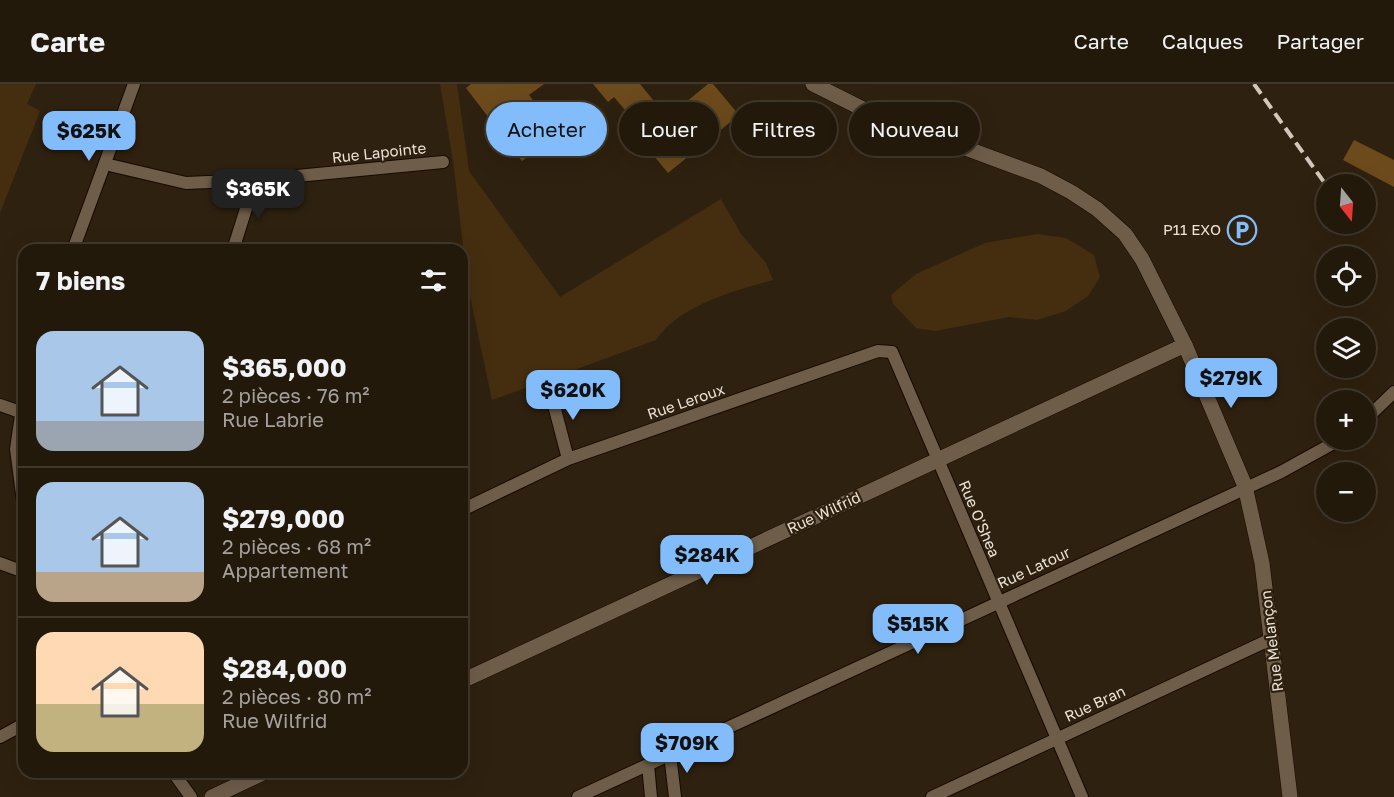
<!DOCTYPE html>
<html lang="fr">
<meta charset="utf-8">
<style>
:root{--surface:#23190b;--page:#2f2619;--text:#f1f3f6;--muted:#a3a09d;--line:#40382c;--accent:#83bcfb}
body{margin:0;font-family:"Golos Text",sans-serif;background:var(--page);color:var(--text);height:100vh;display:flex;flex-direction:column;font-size:22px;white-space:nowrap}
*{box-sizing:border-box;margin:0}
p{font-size:20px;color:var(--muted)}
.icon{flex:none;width:33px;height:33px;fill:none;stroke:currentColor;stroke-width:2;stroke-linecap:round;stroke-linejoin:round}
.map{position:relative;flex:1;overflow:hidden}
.panel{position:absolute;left:18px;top:160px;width:450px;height:534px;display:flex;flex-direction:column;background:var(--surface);border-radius:18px;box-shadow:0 6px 24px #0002,0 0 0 2px var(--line)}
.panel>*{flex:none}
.top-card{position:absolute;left:486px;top:18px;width:570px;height:54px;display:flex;gap:12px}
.needle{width:39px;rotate:163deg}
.fabs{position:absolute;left:1316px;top:90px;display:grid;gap:12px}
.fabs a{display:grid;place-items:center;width:60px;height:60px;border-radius:50%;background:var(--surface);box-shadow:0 6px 24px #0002,0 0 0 2px var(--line);font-size:30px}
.price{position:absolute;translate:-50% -51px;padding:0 14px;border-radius:12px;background:var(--accent);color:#111;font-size:20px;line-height:39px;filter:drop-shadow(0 2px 3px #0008)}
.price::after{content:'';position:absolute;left:50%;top:36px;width:18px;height:14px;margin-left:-9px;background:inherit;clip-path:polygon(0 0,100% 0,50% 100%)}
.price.on{background:#222;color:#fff}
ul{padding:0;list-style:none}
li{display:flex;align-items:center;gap:18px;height:150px;padding:0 18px}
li+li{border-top:2px solid var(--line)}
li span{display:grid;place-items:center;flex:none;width:168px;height:120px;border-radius:18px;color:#555}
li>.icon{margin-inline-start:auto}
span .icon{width:72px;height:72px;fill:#fffc;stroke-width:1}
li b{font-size:26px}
h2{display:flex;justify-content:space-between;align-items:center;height:72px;padding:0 18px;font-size:26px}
.tag{padding:0 21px;border-radius:27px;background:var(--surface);box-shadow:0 6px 24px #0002,0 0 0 2px var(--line);font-size:21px;line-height:54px}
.tag.on{background:var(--accent);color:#111}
header{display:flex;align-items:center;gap:36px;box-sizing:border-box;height:84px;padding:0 30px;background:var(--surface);border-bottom:2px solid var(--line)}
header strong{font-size:28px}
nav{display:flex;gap:33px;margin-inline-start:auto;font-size:21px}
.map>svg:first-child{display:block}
.green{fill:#452e10}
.building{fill:#6c4a1c}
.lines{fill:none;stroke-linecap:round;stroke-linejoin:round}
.minor-casing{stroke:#170a00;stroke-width:14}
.tertiary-casing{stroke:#170a00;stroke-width:16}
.minor{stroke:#6e5d49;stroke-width:12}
.tertiary{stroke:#6e5d49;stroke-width:15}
.rail{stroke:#d2c7bb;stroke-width:4;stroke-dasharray:12 6;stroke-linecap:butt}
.labels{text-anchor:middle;stroke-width:4.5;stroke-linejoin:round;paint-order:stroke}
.street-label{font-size:15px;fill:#ece2d7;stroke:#2f210f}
.poi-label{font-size:15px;fill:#ece2d7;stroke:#2f210f;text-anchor:end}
</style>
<header>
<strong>Carte</strong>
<nav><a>Carte</a><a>Calques</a><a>Partager</a></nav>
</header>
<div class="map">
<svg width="1394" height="713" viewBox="0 0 1394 713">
<rect width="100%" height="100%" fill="#2f210f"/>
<!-- green -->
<g class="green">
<path d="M 0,0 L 36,0 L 27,20 L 40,27 L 0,129 Z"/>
<path d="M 440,0 L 457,0 L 469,87 L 560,213 L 721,115 L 741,150 L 766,179 L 773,196 C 735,206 678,222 656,256 L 492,316 L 468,203 L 453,77 Z"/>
<path d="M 1037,150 L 1066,154 L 1094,171 L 1100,193 L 1088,212 L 1066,227 L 1037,236 L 1009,233 L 935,247 L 916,244 L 893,220 L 891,211 L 916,190 L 985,159 Z"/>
</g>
<!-- building -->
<g class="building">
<path d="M 471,0 L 544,0 L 529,11 L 558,49 L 522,77 L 466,4 Z"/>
<path d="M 593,0 L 640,0 L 658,22 L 665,16 L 674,28 L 708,0 L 713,0 L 739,31 L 668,89 L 630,43 L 636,39 L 614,13 L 608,18 Z"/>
<path d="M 1354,56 L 1394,76 L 1394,103 L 1343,76 Z"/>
</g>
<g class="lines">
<!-- minor casing -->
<g class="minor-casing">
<g id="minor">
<path d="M 105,80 L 186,99 L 255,96 L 443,78"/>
<path d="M 73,166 L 134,0"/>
<path d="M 233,166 L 255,96"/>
<path d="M 550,306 L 568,375"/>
<path d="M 24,311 L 16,365 L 24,425"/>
<path d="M 0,321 L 20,328"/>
<path d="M 1365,336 L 1394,308"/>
<path d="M 462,426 L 568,375 L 878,267 L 892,268 L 1082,713"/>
<path d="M 0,479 L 24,488"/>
<path d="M 0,653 L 24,640"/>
<path d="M 670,670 L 675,713"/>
<path d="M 648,681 L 651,713"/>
<path d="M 173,688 L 191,713"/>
<path d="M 578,713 L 1281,388 L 1339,356"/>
<path d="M 932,713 L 1271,555"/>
</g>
</g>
<!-- tertiary casing -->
<g class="tertiary-casing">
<g id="tertiary">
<path d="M 813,0 L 871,29 L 1041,92 L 1071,108 L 1097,125 L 1125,150 L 1142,175 L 1185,261 L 1245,402 L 1262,479 L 1290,713"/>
<path d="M 462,597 L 1185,261"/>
<path d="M 212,713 L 265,688"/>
</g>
</g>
<!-- minor -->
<use href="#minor" class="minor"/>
<!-- tertiary -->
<use href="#tertiary" class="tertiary"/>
<!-- rail -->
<g class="rail">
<path d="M 1254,0 L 1326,101"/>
<path d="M 1354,140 L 1357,144"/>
</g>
</g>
<!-- icons -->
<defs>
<g id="parking-ring" transform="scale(1.5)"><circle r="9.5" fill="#2f210f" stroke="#83bcfb" stroke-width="1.5"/><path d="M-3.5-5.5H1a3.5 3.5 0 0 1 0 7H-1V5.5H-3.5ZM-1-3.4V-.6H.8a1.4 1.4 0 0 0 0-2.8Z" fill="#83bcfb"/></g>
</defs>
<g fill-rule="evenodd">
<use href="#parking-ring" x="1242" y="146"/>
</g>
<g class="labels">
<!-- street labels -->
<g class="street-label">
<text transform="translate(379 69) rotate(-6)" y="5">Rue Lapointe</text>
<text transform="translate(686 318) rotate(-19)" y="5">Rue Leroux</text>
<text transform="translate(824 429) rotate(-25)" y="5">Rue Wilfrid</text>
<text transform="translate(979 435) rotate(67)" y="5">Rue O'Shea</text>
<text transform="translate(1034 484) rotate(-25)" y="5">Rue Latour</text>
<text transform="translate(1272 557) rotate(-97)" y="5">Rue Melançon</text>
<text transform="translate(1095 620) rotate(-25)" y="5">Rue Bran</text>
</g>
<!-- poi labels -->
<g class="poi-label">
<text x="1221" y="151">P11 EXO</text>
</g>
</g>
</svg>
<div class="fabs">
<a><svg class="needle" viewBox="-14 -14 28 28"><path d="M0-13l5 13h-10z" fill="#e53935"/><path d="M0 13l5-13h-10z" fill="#a3a09d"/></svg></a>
<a><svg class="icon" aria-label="locate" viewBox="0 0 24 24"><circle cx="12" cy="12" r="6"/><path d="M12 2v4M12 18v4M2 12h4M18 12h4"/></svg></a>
<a><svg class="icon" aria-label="layers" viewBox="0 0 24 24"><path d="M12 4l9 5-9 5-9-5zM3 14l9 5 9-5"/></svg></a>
<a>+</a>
<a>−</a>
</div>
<b class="price" style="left:89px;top:78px">$625K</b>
<b class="price on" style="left:258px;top:136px">$365K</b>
<b class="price" style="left:1231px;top:325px">$279K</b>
<b class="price" style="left:573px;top:337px">$620K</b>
<b class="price" style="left:707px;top:502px">$284K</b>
<b class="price" style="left:918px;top:571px">$515K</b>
<b class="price" style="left:687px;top:690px">$709K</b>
<div class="top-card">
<a class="tag on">Acheter</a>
<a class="tag">Louer</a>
<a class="tag">Filtres</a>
<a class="tag">Nouveau</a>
</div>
<section class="panel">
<h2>7 biens<svg class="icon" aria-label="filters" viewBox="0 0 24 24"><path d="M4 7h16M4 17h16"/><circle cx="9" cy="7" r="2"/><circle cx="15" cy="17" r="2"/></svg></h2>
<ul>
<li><span style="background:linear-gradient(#a9c7e8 75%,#9aa5b1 0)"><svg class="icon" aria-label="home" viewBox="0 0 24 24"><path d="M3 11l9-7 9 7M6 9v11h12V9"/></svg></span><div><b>$365,000</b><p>2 pièces · 76 m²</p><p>Rue Labrie</p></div></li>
<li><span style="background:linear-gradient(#a9c7e8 75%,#b9a48a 0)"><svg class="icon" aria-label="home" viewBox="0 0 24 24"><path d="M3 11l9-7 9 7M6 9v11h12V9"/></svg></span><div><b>$279,000</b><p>2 pièces · 68 m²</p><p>Appartement</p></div></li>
<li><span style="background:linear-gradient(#ffd9b3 60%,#c2b280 0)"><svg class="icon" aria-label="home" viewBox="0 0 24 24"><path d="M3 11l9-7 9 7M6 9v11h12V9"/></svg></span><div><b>$284,000</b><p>2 pièces · 80 m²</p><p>Rue Wilfrid</p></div></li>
</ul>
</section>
</div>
